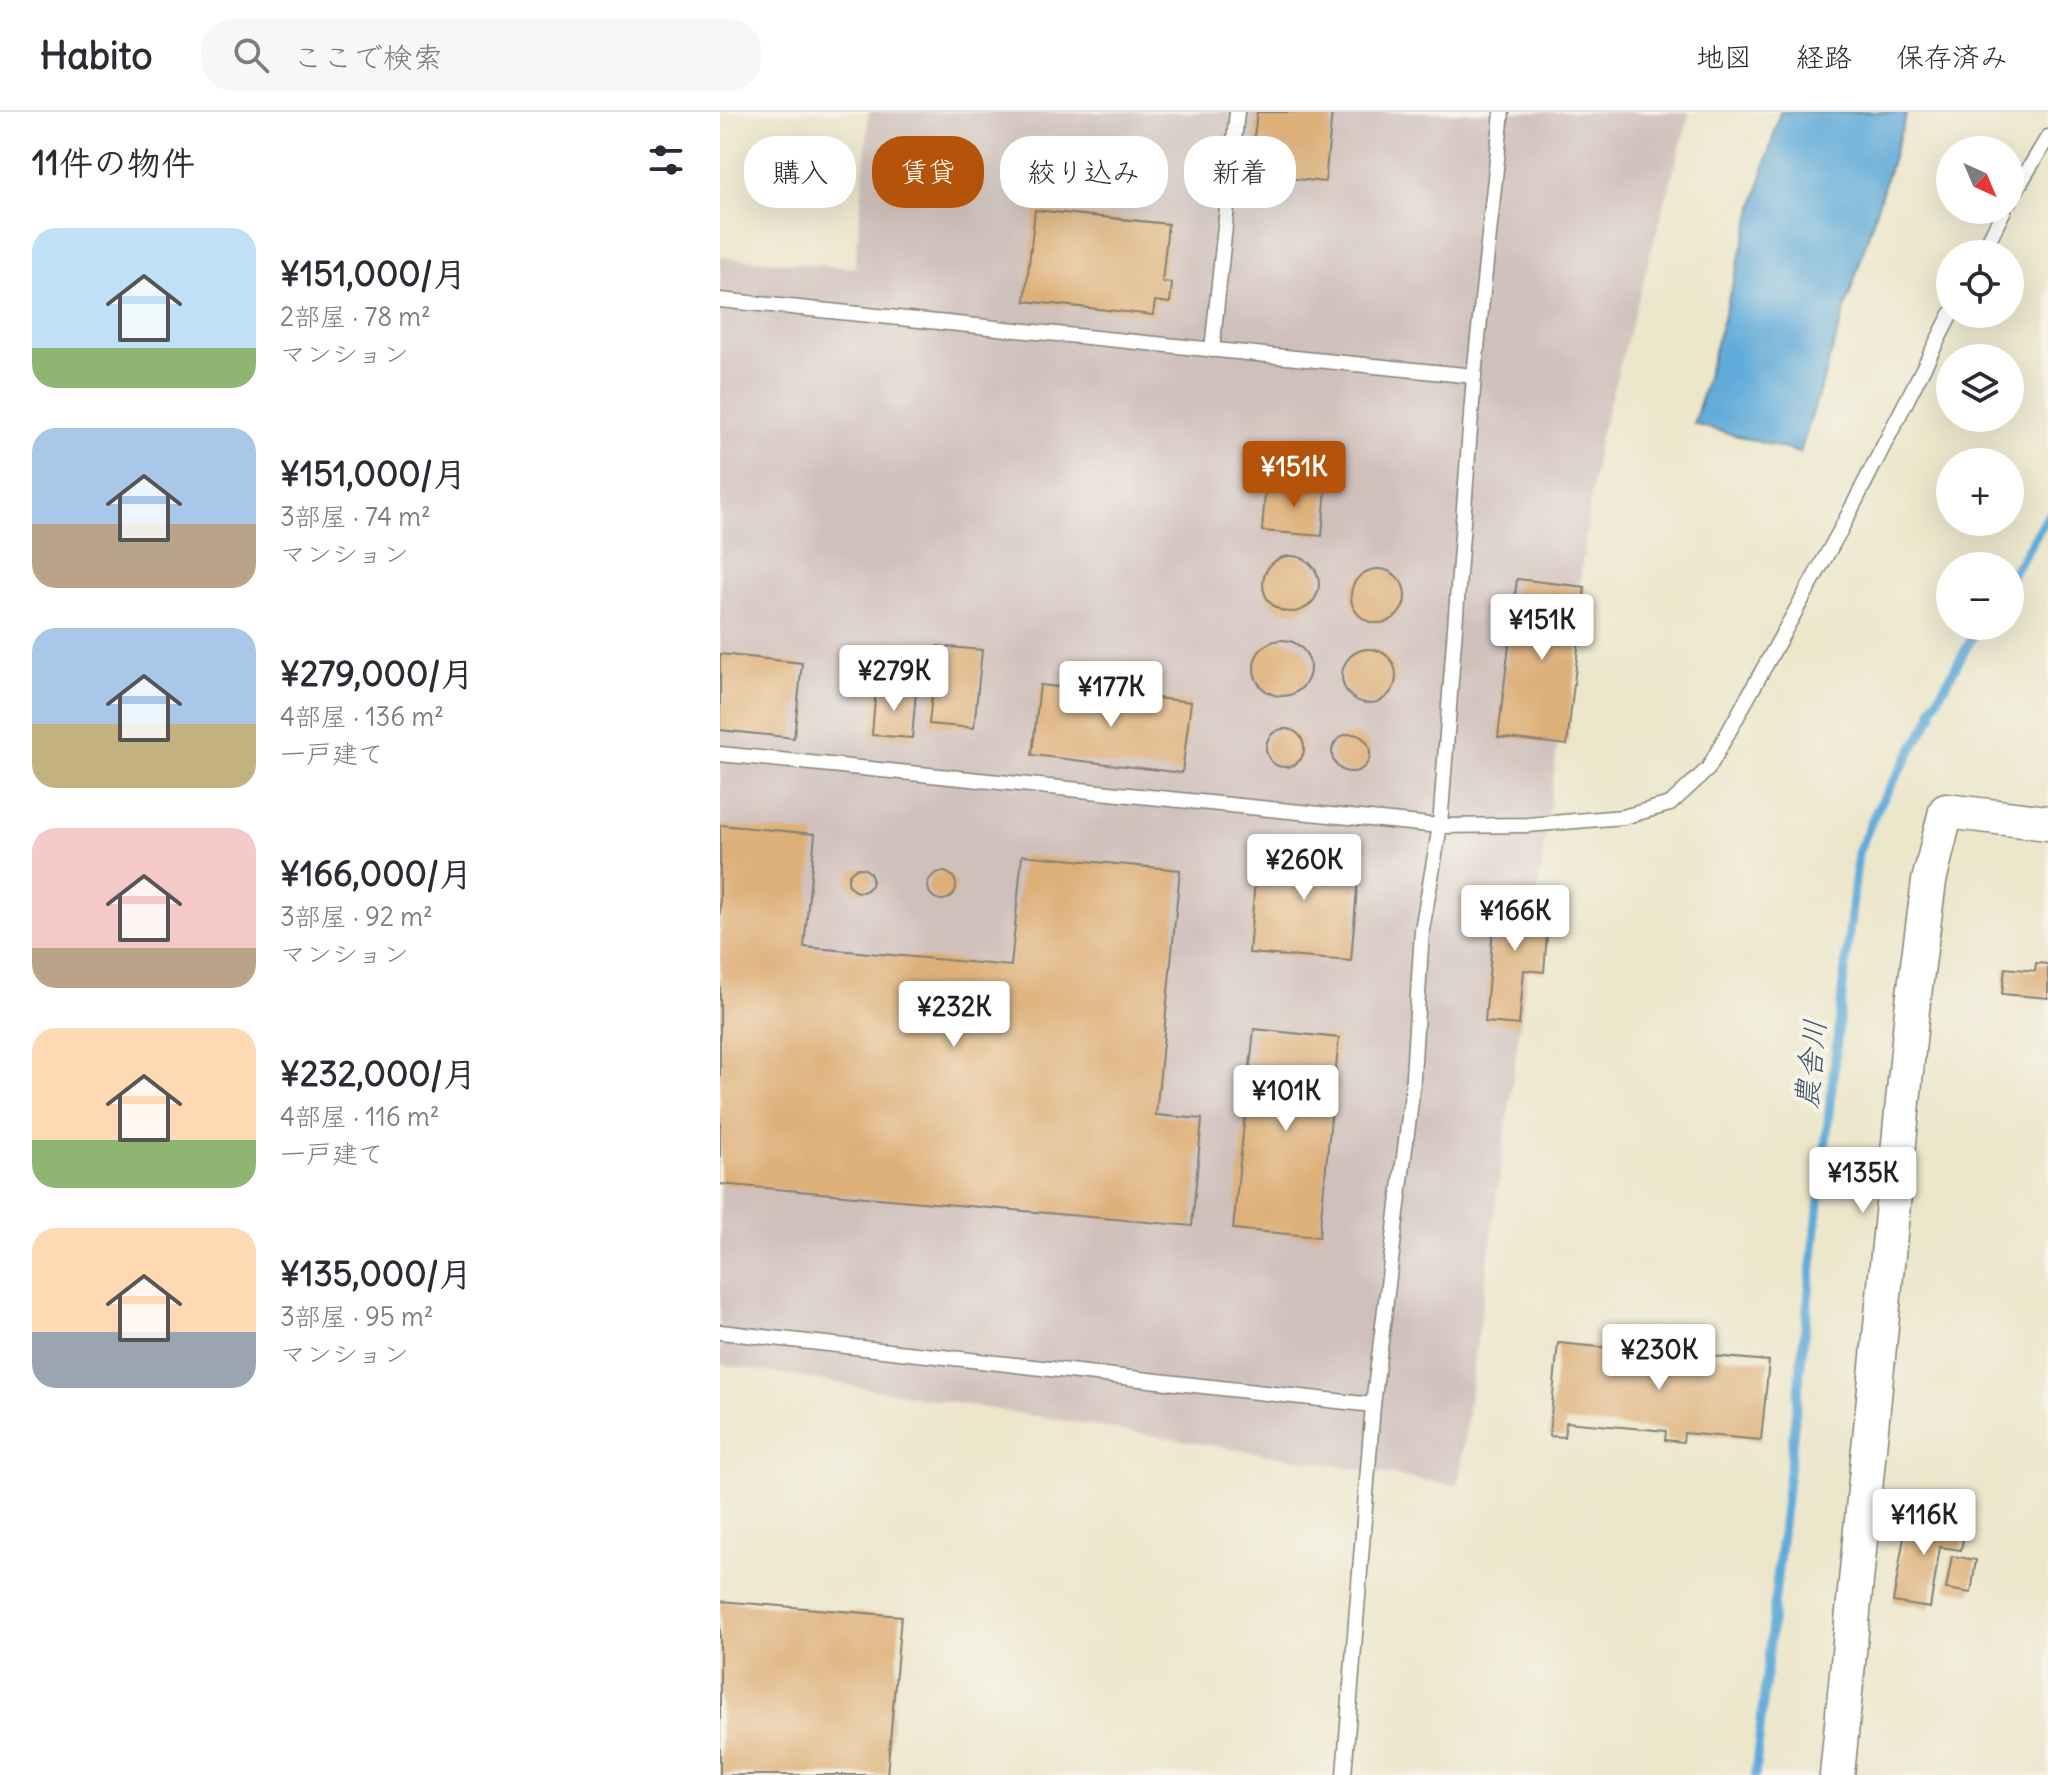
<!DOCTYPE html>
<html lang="ja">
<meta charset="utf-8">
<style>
:root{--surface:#fff;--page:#f7f7f7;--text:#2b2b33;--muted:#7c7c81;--line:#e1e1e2;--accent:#b45309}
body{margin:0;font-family:Delius,"Klee One",sans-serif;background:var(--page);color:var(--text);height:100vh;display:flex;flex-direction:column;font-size:30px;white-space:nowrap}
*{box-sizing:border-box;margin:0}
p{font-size:26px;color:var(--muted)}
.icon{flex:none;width:44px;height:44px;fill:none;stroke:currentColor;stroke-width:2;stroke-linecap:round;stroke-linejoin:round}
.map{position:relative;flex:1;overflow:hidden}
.sheet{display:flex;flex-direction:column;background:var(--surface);width:720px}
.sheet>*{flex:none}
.hud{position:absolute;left:24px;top:24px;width:760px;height:72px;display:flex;gap:16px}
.needle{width:52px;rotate:136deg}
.fabs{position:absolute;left:1216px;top:24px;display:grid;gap:16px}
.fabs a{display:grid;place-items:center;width:88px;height:88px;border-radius:50%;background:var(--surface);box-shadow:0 8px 32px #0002;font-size:40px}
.price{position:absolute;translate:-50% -68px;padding:0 18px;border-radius:8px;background:#fff;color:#222;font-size:26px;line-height:52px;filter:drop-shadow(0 2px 4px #0008)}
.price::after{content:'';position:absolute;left:50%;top:48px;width:24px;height:18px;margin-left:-12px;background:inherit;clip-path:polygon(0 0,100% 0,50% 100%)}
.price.selected{background:var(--accent);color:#fff}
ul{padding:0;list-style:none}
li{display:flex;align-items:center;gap:24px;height:200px;padding:0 32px}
li span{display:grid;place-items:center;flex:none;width:224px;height:160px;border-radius:24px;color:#555}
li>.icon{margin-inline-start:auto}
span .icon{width:96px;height:96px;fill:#fffc;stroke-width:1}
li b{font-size:34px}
h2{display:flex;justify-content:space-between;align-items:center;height:96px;padding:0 32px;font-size:34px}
.tag{padding:0 28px;border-radius:32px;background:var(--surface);box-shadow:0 8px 32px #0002;font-size:28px;line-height:72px}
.tag.selected{background:var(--accent);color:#fff}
header{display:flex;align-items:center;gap:48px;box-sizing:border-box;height:112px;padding:0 40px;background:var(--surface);border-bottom:2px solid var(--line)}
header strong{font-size:38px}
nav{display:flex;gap:44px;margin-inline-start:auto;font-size:28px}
.search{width:560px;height:72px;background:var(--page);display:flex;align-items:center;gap:20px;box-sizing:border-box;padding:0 28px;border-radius:32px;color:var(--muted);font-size:30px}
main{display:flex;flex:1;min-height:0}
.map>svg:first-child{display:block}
.industrial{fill:#d0c0bc}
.water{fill:#61abd9;stroke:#3e647a;stroke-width:2}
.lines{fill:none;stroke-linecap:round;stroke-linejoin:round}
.stream{stroke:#61abd9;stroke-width:9}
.building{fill:#deb079}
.service-casing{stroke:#848174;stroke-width:17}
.tertiary-casing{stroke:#848174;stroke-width:37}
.service{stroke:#fff;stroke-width:14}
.tertiary{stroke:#fff;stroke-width:34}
.labels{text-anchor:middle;stroke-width:8;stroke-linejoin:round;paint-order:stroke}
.water-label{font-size:30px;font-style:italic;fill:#385568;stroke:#f7f3e8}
</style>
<header>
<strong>Habito</strong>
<div class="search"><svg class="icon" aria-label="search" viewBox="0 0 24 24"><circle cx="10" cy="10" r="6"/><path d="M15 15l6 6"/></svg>ここで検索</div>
<nav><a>地図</a><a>経路</a><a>保存済み</a></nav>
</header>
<main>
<section class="sheet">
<h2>11件の物件<svg class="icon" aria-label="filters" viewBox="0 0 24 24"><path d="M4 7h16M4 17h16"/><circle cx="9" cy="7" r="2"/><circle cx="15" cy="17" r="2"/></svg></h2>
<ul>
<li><span style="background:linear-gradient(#bfe0f5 75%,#8fb573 0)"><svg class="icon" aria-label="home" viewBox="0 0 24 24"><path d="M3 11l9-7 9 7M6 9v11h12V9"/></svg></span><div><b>¥151,000/月</b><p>2部屋 · 78 m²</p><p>マンション</p></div></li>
<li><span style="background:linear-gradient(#a9c7e8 60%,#b9a48a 0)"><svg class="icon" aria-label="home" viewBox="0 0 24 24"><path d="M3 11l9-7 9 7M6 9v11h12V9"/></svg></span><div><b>¥151,000/月</b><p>3部屋 · 74 m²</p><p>マンション</p></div></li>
<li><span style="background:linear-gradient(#a9c7e8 60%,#c2b280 0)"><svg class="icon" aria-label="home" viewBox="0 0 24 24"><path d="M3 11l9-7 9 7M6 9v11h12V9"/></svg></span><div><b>¥279,000/月</b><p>4部屋 · 136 m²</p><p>一戸建て</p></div></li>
<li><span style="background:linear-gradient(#f6c9c9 75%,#b9a48a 0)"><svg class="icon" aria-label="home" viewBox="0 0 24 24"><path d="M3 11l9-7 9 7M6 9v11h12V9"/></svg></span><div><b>¥166,000/月</b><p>3部屋 · 92 m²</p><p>マンション</p></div></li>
<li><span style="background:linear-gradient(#ffd9b3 70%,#8fb573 0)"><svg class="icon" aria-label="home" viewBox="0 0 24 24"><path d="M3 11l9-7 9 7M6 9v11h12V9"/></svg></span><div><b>¥232,000/月</b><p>4部屋 · 116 m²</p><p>一戸建て</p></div></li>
<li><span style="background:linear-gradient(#ffd9b3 65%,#9aa5b1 0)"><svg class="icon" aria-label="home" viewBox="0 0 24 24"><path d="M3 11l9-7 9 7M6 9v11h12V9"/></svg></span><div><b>¥135,000/月</b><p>3部屋 · 95 m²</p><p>マンション</p></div></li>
</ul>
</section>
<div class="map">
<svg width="1328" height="1663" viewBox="0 0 1328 1663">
<rect width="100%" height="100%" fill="#f7f3e8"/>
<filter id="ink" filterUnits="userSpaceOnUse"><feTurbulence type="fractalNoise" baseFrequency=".0125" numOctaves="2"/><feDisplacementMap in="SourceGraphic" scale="16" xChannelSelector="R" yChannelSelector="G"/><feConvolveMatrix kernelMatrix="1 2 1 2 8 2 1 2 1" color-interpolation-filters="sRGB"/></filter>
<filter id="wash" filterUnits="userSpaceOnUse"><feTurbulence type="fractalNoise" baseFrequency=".006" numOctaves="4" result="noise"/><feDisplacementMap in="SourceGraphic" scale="32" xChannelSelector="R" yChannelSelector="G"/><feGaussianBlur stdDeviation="1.8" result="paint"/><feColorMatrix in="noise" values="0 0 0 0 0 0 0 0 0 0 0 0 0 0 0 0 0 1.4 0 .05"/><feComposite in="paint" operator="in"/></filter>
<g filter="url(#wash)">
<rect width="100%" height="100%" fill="#ece6cb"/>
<!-- industrial -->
<path class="industrial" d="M 149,0 L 970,0 L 878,332 L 738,1374 L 0,1252 L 0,145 L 135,156 Z"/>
<!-- water -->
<path class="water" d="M 1060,0 L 1187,0 L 1080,341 L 974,312 Z"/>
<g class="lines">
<!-- stream -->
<g class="stream">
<path d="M 1290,466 L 1328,404"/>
<path d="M 1035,1663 L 1138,741 L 1156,699 L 1212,604 L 1212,596 L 1259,514"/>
</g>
</g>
<g id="blocks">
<!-- building -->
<g class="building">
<path d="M 537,0 L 612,0 L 605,70 L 530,62 Z"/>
<path d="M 315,98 L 448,112 L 442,170 L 452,171 L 450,191 L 435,189 L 433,203 L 305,189 Z"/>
<path d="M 546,369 L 606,375 L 602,424 L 542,419 Z"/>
<circle cx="571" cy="472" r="28"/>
<circle cx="658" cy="484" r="27"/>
<path d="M 797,467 L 865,475 L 847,633 L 778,625 Z"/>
<circle cx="562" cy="556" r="28"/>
<path d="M 217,534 L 262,538 L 254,616 L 209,612 Z"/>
<circle cx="649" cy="564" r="27"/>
<path d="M 0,542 L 82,551 L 74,626 L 0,618 Z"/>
<path d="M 320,573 L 471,590 L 462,661 L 312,643 Z"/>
<path d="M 156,575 L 196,579 L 192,626 L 152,623 Z"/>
<circle cx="565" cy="636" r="19"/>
<circle cx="631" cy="641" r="19"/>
<path d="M 0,713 L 95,722 L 84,835 L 291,854 L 302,743 L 460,758 L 436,1003 L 482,1007 L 472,1114 L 0,1072 Z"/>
<path d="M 538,732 L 640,740 L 631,849 L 529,841 Z"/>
<circle cx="140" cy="768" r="12"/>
<circle cx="222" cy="774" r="14"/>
<path d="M 776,781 L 830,785 L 824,860 L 804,858 L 799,913 L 765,910 Z"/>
<path d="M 1316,851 L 1328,852 L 1328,886 L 1282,882 L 1285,856 L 1315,859 Z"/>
<path d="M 534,917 L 619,926 L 599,1125 L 513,1117 Z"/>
<path d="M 838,1231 L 952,1242 L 953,1231 L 971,1233 L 969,1242 L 1049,1249 L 1041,1328 L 964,1321 L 963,1330 L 945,1328 L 946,1319 L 846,1310 L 844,1325 L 829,1324 Z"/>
<path d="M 1188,1401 L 1246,1411 L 1241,1438 L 1220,1435 L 1210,1496 L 1173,1490 Z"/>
<path d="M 1232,1444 L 1256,1448 L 1251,1481 L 1226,1477 Z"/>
<path d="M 0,1489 L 181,1504 L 167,1663 L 0,1663 Z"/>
</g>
</g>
</g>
<g filter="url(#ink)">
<use href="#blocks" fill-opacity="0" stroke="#848174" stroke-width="2"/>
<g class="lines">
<!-- service casing -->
<g class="service-casing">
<g id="service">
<path d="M 1290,88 L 1328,25"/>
<path d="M 1262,142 L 1284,98"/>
<path d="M 0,188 L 754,264"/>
<path d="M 492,238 L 517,0"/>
<path d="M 0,642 L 720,714 L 808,713 L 903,705 L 950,692 L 988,657 L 1121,417 L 1231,202"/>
<path d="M 0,1220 L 653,1293"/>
<path d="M 624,1663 L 653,1293 L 692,981 L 702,818 L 720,714 L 754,264 L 782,0"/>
</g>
</g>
<!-- tertiary casing -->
<g class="tertiary-casing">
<path id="tertiary" d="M 1117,1663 L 1192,898 L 1209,769 L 1226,699 L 1328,711"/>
</g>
<!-- service -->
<use href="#service" class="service"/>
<!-- tertiary -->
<use href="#tertiary" class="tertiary"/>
</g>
</g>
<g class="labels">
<!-- water labels -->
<g class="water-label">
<text transform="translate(1091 952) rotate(-84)" y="10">農舎川</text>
</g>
</g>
</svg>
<div class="fabs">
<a><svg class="needle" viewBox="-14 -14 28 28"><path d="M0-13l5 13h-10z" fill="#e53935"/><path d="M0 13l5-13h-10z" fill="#7c7c81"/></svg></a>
<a><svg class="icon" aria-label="locate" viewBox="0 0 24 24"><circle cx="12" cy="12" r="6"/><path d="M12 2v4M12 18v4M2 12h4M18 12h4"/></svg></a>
<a><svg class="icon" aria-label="layers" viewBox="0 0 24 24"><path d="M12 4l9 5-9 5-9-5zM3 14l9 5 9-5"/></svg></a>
<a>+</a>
<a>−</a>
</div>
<b class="price selected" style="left:574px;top:397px">¥151K</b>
<b class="price" style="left:822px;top:550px">¥151K</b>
<b class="price" style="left:174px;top:601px">¥279K</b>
<b class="price" style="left:391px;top:617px">¥177K</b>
<b class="price" style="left:584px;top:790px">¥260K</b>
<b class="price" style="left:795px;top:841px">¥166K</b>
<b class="price" style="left:234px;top:937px">¥232K</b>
<b class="price" style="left:566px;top:1021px">¥101K</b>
<b class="price" style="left:1143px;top:1103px">¥135K</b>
<b class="price" style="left:939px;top:1280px">¥230K</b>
<b class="price" style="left:1204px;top:1445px">¥116K</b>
<div class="hud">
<a class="tag">購入</a>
<a class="tag selected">賃貸</a>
<a class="tag">絞り込み</a>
<a class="tag">新着</a>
</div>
</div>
</main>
